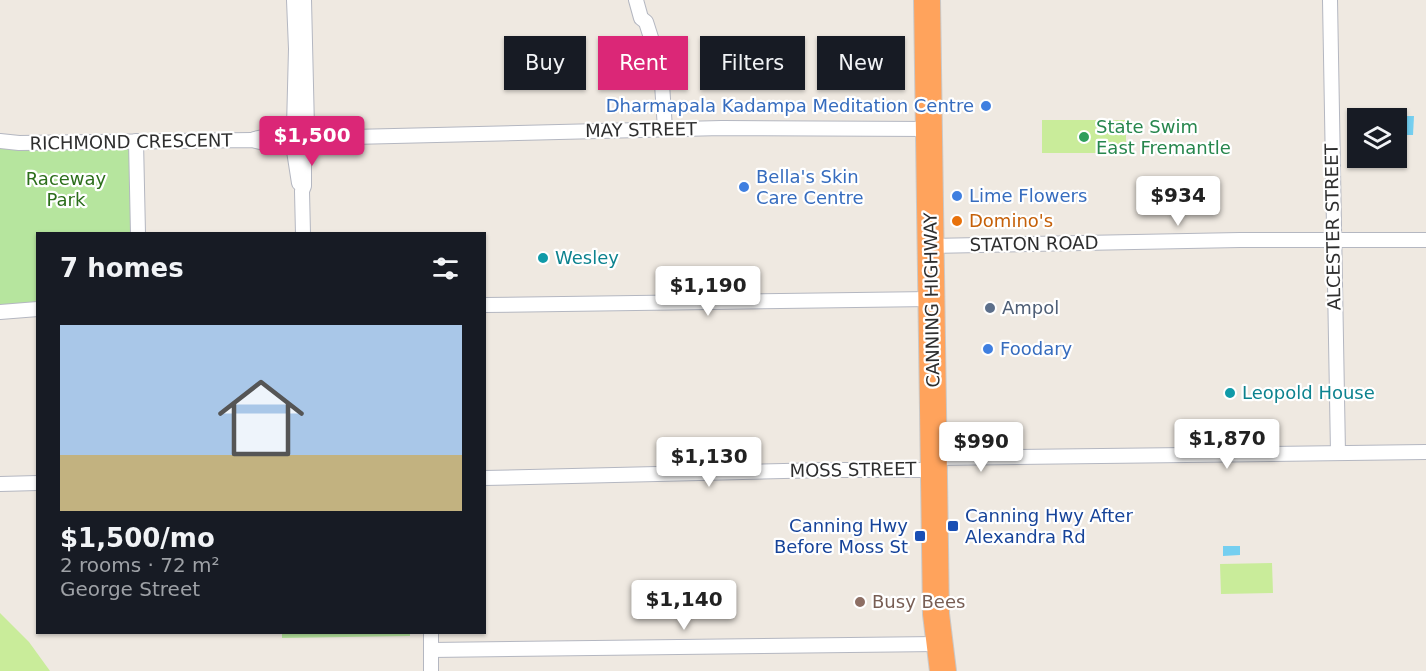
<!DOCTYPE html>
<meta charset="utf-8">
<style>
:root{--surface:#171b24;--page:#242831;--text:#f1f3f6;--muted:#9ea1a6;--line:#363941;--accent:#db2777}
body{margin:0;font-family:"DejaVu Sans",sans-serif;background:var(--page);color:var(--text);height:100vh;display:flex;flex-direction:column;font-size:22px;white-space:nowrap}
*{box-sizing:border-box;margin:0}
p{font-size:20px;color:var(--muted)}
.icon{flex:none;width:33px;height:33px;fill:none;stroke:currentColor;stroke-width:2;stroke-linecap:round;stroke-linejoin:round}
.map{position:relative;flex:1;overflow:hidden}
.panel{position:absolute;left:36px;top:232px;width:450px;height:402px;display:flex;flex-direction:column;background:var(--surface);border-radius:0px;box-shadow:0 2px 4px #0004}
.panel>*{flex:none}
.banner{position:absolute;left:504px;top:36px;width:570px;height:54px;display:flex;gap:12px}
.buttons{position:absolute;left:1347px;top:108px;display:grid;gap:12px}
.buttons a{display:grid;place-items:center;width:60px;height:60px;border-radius:0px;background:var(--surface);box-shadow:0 2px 4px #0004;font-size:30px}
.price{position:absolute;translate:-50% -51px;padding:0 14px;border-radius:6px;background:#fff;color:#222;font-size:20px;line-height:39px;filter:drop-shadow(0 2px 3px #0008)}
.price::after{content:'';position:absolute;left:50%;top:36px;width:18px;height:14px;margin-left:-9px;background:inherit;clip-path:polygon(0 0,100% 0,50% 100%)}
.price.active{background:var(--accent);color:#fff}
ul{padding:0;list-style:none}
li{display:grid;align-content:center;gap:12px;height:318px;padding:0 24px}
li+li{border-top:2px solid var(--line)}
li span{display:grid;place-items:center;height:186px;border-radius:0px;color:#555}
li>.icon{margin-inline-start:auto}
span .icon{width:108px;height:108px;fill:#fffc;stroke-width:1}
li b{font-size:26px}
h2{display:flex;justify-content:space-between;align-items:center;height:72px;padding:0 24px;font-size:26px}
.pill{padding:0 21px;border-radius:0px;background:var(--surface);box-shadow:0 2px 4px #0004;font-size:21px;line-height:54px}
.pill.active{background:var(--accent);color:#fff}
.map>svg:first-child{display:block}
.green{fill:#b6e59e}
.pitch{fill:#c9ec9a}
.water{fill:#75cff0}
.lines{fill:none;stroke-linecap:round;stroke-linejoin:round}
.street-casing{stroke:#b4b7c1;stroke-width:16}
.highway-casing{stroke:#c9c9c9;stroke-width:28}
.street{stroke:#fff;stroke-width:14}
.highway{stroke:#ffa35c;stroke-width:26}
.shop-dot{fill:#3f7fe0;stroke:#fff;stroke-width:2}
.leisure-dot{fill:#2e9e5b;stroke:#fff;stroke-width:2}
.food-dot{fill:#e8710a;stroke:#fff;stroke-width:2}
.culture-dot{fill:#0f9aa8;stroke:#fff;stroke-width:2}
.service-dot{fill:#5c6f8a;stroke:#fff;stroke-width:2}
.transit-dot{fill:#1a4fb4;stroke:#fff;stroke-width:2}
.education-dot{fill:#8d6e63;stroke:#fff;stroke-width:2}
.labels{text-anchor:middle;stroke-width:4.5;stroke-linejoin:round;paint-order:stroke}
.shop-label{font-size:18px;fill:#366cbe;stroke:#fff;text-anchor:start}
.leisure-label{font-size:18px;fill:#27864d;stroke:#fff;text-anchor:start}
.street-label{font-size:18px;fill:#2e2e2e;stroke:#fff}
.park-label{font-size:18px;fill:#2c6e1b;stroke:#fff}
.food-label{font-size:18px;fill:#c56008;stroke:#fff;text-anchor:start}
.culture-label{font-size:18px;fill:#0d838f;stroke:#fff;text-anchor:start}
.service-label{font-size:18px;fill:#4e5e75;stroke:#fff;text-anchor:start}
.transit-label{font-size:18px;fill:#164399;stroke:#fff;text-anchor:start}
.education-label{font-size:18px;fill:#785e54;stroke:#fff;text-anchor:start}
</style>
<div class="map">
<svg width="1426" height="671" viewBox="0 0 1426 671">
<rect width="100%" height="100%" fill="#efe9e1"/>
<!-- green -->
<g class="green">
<path d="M 0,145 L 132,145 L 132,234 L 38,234 L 37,304 L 0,305 Z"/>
<path d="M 282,633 L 410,633 L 410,636 L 282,638 Z"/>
</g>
<!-- pitch -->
<g class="pitch">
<rect x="1042" y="120" width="84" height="33"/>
<path d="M 1272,563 L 1273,593 L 1221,594 L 1220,564 Z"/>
<path d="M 0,613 L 29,642 L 50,671 L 0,671 Z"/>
</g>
<!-- water -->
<g class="water">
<path d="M 1405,116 L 1414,116 L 1413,135 L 1404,135 Z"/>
<path d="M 1223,546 L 1240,546 L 1240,555 L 1223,556 Z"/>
</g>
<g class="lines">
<!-- street casing -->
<g class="street-casing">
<g id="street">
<path d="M 304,0 L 307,128"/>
<path d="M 636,0 L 641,18 L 646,22 L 661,69 L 665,129"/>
<path d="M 1330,0 L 1338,453"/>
<path d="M 294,127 L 296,49 L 294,0"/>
<path d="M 309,131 L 347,135"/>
<path d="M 254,139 L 288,132"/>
<path d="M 0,141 L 19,143 L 252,140 L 273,145 L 287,145"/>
<path d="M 136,141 L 138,234"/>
<path d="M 310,147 L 352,137 L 722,128 L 930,129"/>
<path d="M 294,151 L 299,183"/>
<path d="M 303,234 L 302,191 L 304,186 L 304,151"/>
<path d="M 930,246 L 1240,240 L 1426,240"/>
<path d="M 484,305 L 931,299"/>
<path d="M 0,312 L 38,309"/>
<path d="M 934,458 L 1426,452"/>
<path d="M 484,478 L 827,470 L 934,470"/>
<path d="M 0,484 L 38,483"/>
<path d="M 431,633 L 431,671"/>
<path d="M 431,650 L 938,644"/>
</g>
</g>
<!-- highway casing -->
<g class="highway-casing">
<path id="highway" d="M 927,0 L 936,614 L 943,671"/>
</g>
<!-- street -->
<use href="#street" class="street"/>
<!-- highway -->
<use href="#highway" class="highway"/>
</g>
<!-- markers -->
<g class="shop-dot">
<circle cx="986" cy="106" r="6"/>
<circle cx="744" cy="187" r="6"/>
<circle cx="957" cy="196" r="6"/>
<circle cx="988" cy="349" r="6"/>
</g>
<circle class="leisure-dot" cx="1084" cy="137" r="6"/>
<circle class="food-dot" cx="957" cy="221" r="6"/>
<g class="culture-dot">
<circle cx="543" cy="258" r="6"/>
<circle cx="1230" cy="393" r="6"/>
</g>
<circle class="service-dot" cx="990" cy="308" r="6"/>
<g class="transit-dot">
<rect x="947" y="520" width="12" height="12" rx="3"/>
<rect x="914" y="530" width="12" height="12" rx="3"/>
</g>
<circle class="education-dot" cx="860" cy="602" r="6"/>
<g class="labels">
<!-- shop labels -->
<g class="shop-label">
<text x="974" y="112" text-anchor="end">Dharmapala Kadampa Meditation Centre</text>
<text x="756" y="183">Bella's Skin<tspan x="756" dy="21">Care Centre</tspan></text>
<text x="969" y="202">Lime Flowers</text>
<text x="1000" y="355">Foodary</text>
</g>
<!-- leisure labels -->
<g class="leisure-label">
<text x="1096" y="133">State Swim<tspan x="1096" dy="21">East Fremantle</tspan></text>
</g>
<!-- street labels -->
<g class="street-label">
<text transform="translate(641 130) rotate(-1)" y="6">MAY STREET</text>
<text transform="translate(131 142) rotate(-1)" y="6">RICHMOND CRESCENT</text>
<text transform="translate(1333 227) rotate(-91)" y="6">ALCESTER STREET</text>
<text transform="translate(1034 244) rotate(-1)" y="6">STATON ROAD</text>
<text transform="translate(932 300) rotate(-91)" y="6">CANNING HIGHWAY</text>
<text transform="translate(853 470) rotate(-1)" y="6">MOSS STREET</text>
</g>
<!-- park labels -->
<g class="park-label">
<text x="66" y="185">Raceway<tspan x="66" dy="21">Park</tspan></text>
</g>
<!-- food labels -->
<g class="food-label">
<text x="969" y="227">Domino's</text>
</g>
<!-- culture labels -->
<g class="culture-label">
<text x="555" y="264">Wesley</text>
<text x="1242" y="399">Leopold House</text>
</g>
<!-- service labels -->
<g class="service-label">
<text x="1002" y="314">Ampol</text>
</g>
<!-- transit labels -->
<g class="transit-label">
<text x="965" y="522">Canning Hwy After<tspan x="965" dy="21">Alexandra Rd</tspan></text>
<text x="908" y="532" text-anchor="end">Canning Hwy<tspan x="908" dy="21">Before Moss St</tspan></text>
</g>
<!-- education labels -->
<g class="education-label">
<text x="872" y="608">Busy Bees</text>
</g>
</g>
</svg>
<div class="buttons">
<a><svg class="icon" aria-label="layers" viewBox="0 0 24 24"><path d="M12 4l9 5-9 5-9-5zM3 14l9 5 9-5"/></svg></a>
</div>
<b class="price active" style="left:312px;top:167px">$1,500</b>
<b class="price" style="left:1178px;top:227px">$934</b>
<b class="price" style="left:708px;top:317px">$1,190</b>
<b class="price" style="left:1227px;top:470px">$1,870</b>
<b class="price" style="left:981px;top:473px">$990</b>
<b class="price" style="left:709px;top:488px">$1,130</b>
<b class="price" style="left:684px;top:631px">$1,140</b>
<div class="banner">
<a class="pill">Buy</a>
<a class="pill active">Rent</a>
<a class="pill">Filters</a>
<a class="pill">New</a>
</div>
<section class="panel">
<h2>7 homes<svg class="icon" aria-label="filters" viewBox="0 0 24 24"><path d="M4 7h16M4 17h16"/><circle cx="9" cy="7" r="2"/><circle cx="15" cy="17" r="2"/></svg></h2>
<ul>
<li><span style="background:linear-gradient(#a9c7e8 70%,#c2b280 0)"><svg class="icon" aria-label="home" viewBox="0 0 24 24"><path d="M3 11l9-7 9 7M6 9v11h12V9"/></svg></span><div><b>$1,500/mo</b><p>2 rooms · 72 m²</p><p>George Street</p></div></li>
</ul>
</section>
</div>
